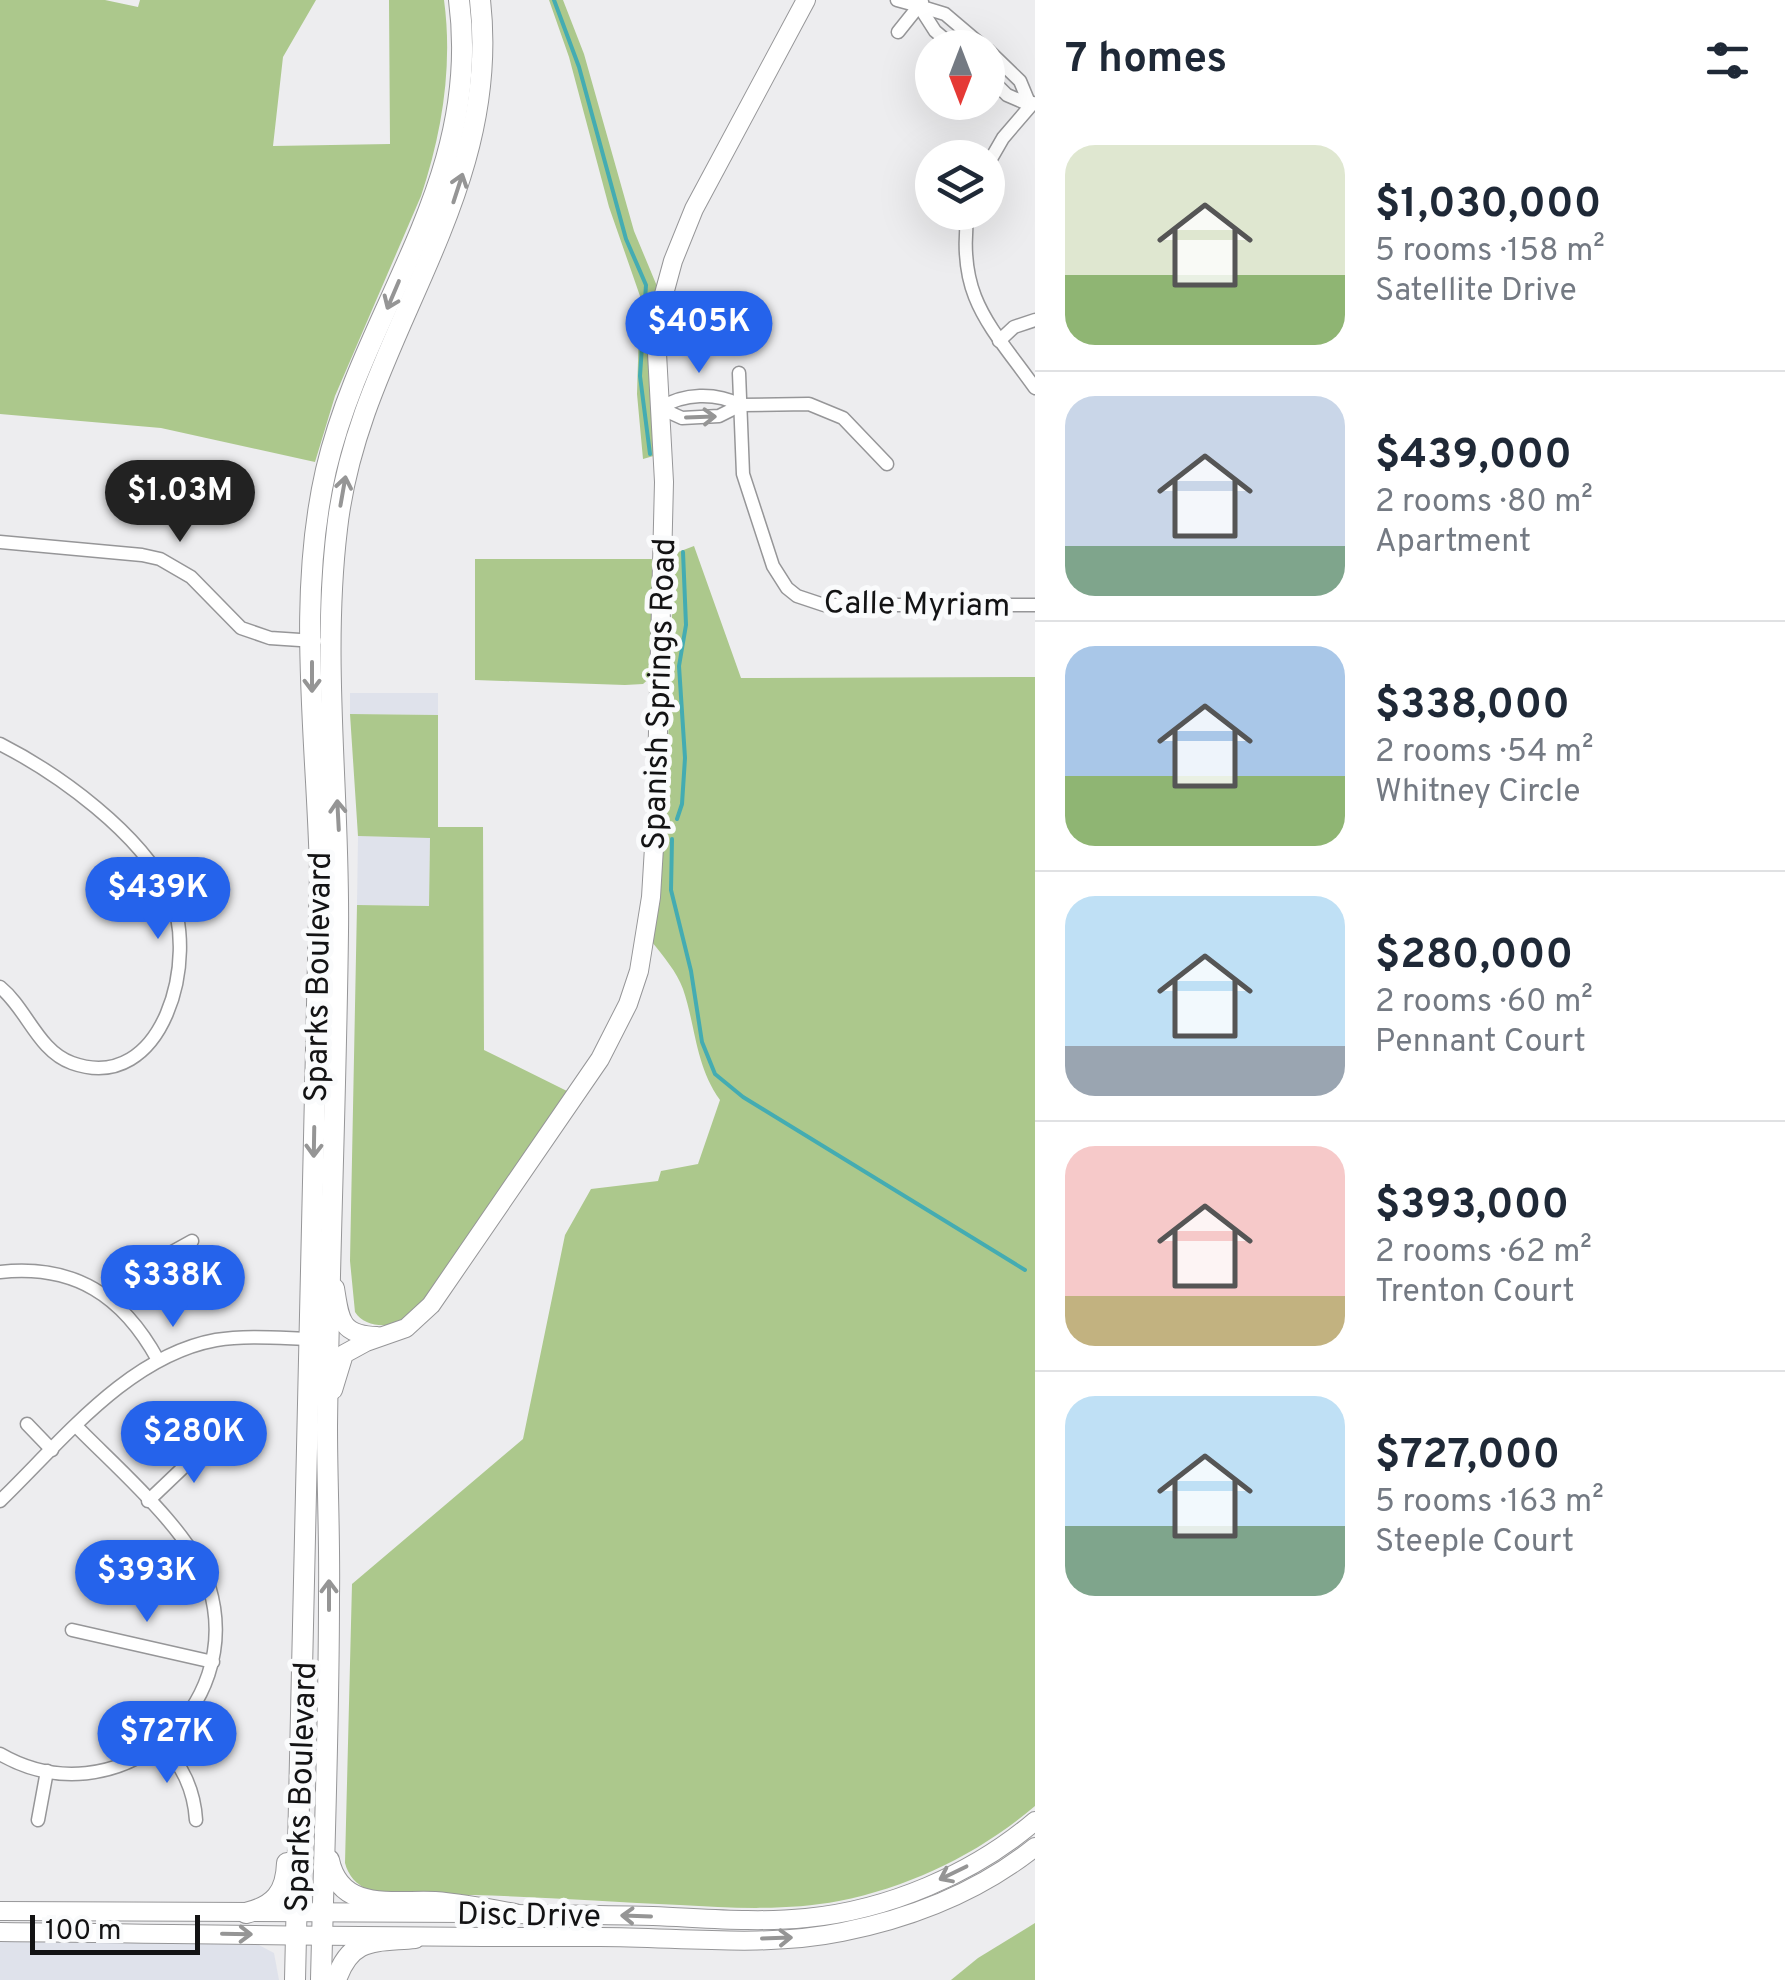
<!DOCTYPE html>
<meta charset="utf-8">
<style>
:root{--surface:#fff;--page:#f6f6f7;--text:#1f2937;--muted:#747a83;--line:#e0e1e3;--accent:#2563eb}
body{margin:0;font-family:Overpass,sans-serif;background:var(--page);color:var(--text);height:100vh;display:flex;flex-direction:column;font-size:38px;white-space:nowrap}
*{box-sizing:border-box;margin:0}
p{font-size:32px;color:var(--muted)}
.icon{flex:none;width:55px;height:55px;fill:none;stroke:currentColor;stroke-width:2;stroke-linecap:round;stroke-linejoin:round}
.map{position:relative;flex:1;overflow:hidden}
.drawer{display:flex;flex-direction:column;background:var(--surface);width:750px}
.drawer>*{flex:none}
.needle{width:65px;rotate:180deg}
.buttons{position:absolute;left:915px;top:30px;display:grid;gap:20px}
.buttons a{display:grid;place-items:center;width:90px;height:90px;border-radius:50%;background:var(--surface);box-shadow:0 10px 40px #0002;font-size:50px}
.scale{position:absolute;left:30px;bottom:25px;width:170px;box-sizing:border-box;padding-left:10px;border:5px solid #131314;border-top:0;font-size:28px;line-height:35px;white-space:nowrap;color:#131314;-webkit-text-stroke:8px #fafbfc;paint-order:stroke}
.price{position:absolute;translate:-50% -85px;padding:0 22px;border-radius:35px;background:var(--accent);color:#fff;font-size:32px;line-height:65px;filter:drop-shadow(0 2px 5px #0008)}
.price::after{content:'';position:absolute;left:50%;top:60px;width:30px;height:22px;margin-left:-15px;background:inherit;clip-path:polygon(0 0,100% 0,50% 100%)}
.price.active{background:#222;color:#fff}
ul{padding:0;list-style:none}
li{display:flex;align-items:center;gap:30px;height:250px;padding:0 30px}
li+li{border-top:2px solid var(--line)}
li span{display:grid;place-items:center;flex:none;width:280px;height:200px;border-radius:30px;color:#555}
li>.icon{margin-inline-start:auto}
span .icon{width:120px;height:120px;fill:#fffc;stroke-width:1}
li b{font-size:42px}
h2{display:flex;justify-content:space-between;align-items:center;height:120px;padding:0 30px;font-size:42px}
main{display:flex;flex:1;min-height:0}
.map>svg:first-child{display:block}
.built{fill:#dfe2eb}
.green{fill:#acc88c}
.lines{fill:none;stroke-linecap:round;stroke-linejoin:round}
.stream{stroke:#44acb2;stroke-width:4}
.street-casing{stroke:#969698;stroke-width:15}
.secondary-casing{stroke:#969698;stroke-width:20}
.primary-casing{stroke:#969698;stroke-width:22}
.street{stroke:#fff;stroke-width:12}
.secondary{stroke:#fff;stroke-width:18}
.primary{stroke:#fff;stroke-width:20}
.oneway{stroke:#959595}
.labels{text-anchor:middle;stroke-width:10;stroke-linejoin:round;paint-order:stroke}
.street-label{font-size:32px;fill:#131314;stroke:#fafbfc}
</style>
<main>
<div class="map">
<svg width="1035" height="1980" viewBox="0 0 1035 1980">
<rect width="100%" height="100%" fill="#ededef"/>
<!-- built -->
<g class="built">
<path d="M 350,693 L 438,693 L 438,715 L 350,714 Z"/>
<path d="M 358,836 L 430,837 L 429,906 L 357,905 Z"/>
<path d="M 0,1941 L 257,1944 L 274,1953 L 279,1980 L 0,1980 Z"/>
</g>
<!-- green -->
<g class="green">
<path d="M 0,0 L 105,0 L 138,7 L 140,0 L 316,0 L 283,57 L 273,146 L 390,144 L 389,0 L 444,0 C 453,66 442,133 421,196 L 335,396 L 315,462 L 161,428 L 0,414 Z"/>
<path d="M 549,0 L 563,0 L 584,54 L 634,231 L 659,291 L 650,363 L 657,455 L 643,459 L 637,394 L 640,296 L 609,207 L 569,57 Z"/>
<path d="M 694,546 L 741,678 L 1035,677 L 1035,1806 C 978,1854 912,1886 839,1901 C 786,1911 732,1908 680,1905 C 611,1902 543,1897 474,1895 C 440,1894 402,1902 369,1890 C 356,1885 348,1875 345,1863 L 352,1584 L 523,1439 L 565,1235 L 591,1189 L 658,1181 L 661,1171 L 698,1164 L 720,1100 C 695,1065 696,1027 683,989 C 677,972 663,956 652,942 C 668,813 671,684 673,554 Z"/>
<path d="M 475,559 L 653,559 L 652,676 L 643,684 L 625,685 L 475,680 Z"/>
<path d="M 350,714 L 438,715 L 438,827 L 483,827 L 484,1050 L 571,1093 C 541,1136 512,1179 482,1222 C 461,1254 439,1290 411,1316 C 397,1328 366,1330 355,1312 L 350,1261 L 357,905 L 429,906 L 430,838 L 358,836 Z"/>
<path d="M 1035,1923 L 1035,1980 L 951,1980 L 978,1958 Z"/>
</g>
<g class="lines">
<!-- stream -->
<g class="stream">
<path d="M 554,0 L 579,67 L 626,239 L 646,285 L 640,376 L 650,454"/>
<path d="M 677,819 L 682,804 L 685,758 L 679,666 L 686,625 L 683,552"/>
<path d="M 672,839 L 671,890 L 691,971 L 702,1042 L 715,1074 L 743,1097 L 1025,1270"/>
</g>
<!-- street casing -->
<g class="street-casing">
<g id="street">
<path d="M 897,0 L 919,6 L 935,31 L 955,48"/>
<path d="M 917,0 L 919,6 L 945,14 L 985,48"/>
<path d="M 898,32 L 922,2"/>
<path d="M 988,50 L 1020,81 L 1030,105 L 1007,95 L 988,76"/>
<path d="M 988,164 L 1003,138 L 1033,103"/>
<path d="M 968,212 C 956,297 990,325 1035,388"/>
<path d="M 999,341 L 1014,327 L 1035,320"/>
<path d="M 739,373 L 743,474 L 773,566 L 787,588 L 797,596 L 824,605 L 1035,605"/>
<path d="M 741,405 C 715,392 684,393 660,408 L 682,418 L 719,416 L 741,405 L 809,404 L 843,418 L 887,464"/>
<path d="M 0,542 L 142,555 L 160,559 L 191,577 L 241,628 L 270,638 L 315,641"/>
<path d="M 0,744 C 59,774 140,833 169,893 C 200,956 164,1096 72,1063 C 38,1051 27,1009 0,987"/>
<path d="M 0,1272 C 75,1264 123,1296 158,1360"/>
<path d="M 110,1298 L 136,1272 L 192,1241"/>
<path d="M 27,1424 L 52,1450"/>
<path d="M 0,1501 C 62,1441 128,1356 216,1340 C 246,1335 279,1338 309,1339"/>
<path d="M 148,1501 L 211,1441"/>
<path d="M 72,1630 L 213,1662"/>
<path d="M 162,1742 C 182,1767 194,1788 196,1820"/>
<path d="M 0,1754 C 114,1820 247,1711 209,1586 C 192,1532 117,1468 77,1427"/>
<path d="M 38,1820 L 47,1771"/>
</g>
</g>
<!-- secondary casing -->
<g class="secondary-casing">
<g id="secondary">
<path d="M 335,1288 C 340,1319 340,1335 377,1336"/>
<path d="M 333,1390 L 344,1354 L 366,1342 L 406,1328 L 431,1305 L 600,1059 L 628,1004 L 639,971 L 651,897 L 656,814 L 664,482 L 657,353 L 664,294 L 673,261 L 694,209 L 806,0"/>
<path d="M 0,1911 L 469,1913"/>
<path d="M 500,1914 C 551,1914 602,1915 653,1916 C 704,1918 756,1923 806,1918 C 888,1910 973,1874 1035,1821"/>
<path d="M 0,1932 C 200,1934 400,1938 600,1937 C 680,1937 764,1948 842,1932 C 912,1918 980,1891 1035,1847"/>
</g>
</g>
<!-- primary casing -->
<g class="primary-casing">
<g id="primary">
<path d="M 329,1860 C 340,1913 394,1900 435,1902 C 462,1904 488,1909 515,1914"/>
<path d="M 246,1913 C 274,1906 286,1893 287,1863"/>
<path d="M 295,1980 L 320,872 C 317,740 296,600 326,470 C 365,305 483,182 459,0"/>
<path d="M 321,1980 C 324,1852 329,1725 329,1597 C 330,1540 327,1483 327,1426 C 329,1261 336,1097 338,932 C 340,798 321,662 337,529 C 358,339 503,202 480,0"/>
<path d="M 336,1980 C 351,1936 375,1942 415,1938"/>
</g>
</g>
<!-- street -->
<use href="#street" class="street"/>
<!-- secondary -->
<use href="#secondary" class="secondary"/>
<!-- primary -->
<use href="#primary" class="primary"/>
</g>
<!-- one-way arrows -->
<defs><path id="oneway-shaft" d="M-6 0H5M1.5-3L5.5 0L1.5 3" fill="none" stroke-width="1.6" stroke-linecap="round" stroke-linejoin="round" transform="scale(2.5)"/></defs>
<g class="oneway">
<use href="#oneway-shaft" transform="translate(458 188) rotate(-72)"/>
<use href="#oneway-shaft" transform="translate(393 295) rotate(113)"/>
<use href="#oneway-shaft" transform="translate(701 417) rotate(-2)"/>
<use href="#oneway-shaft" transform="translate(343 491) rotate(-80)"/>
<use href="#oneway-shaft" transform="translate(312 677) rotate(90)"/>
<use href="#oneway-shaft" transform="translate(338 815) rotate(-93)"/>
<use href="#oneway-shaft" transform="translate(314 1142) rotate(91)"/>
<use href="#oneway-shaft" transform="translate(329 1595) rotate(-90)"/>
<use href="#oneway-shaft" transform="translate(953 1873) rotate(154)"/>
<use href="#oneway-shaft" transform="translate(636 1916) rotate(-178)"/>
<use href="#oneway-shaft" transform="translate(237 1934) rotate(1)"/>
<use href="#oneway-shaft" transform="translate(777 1938) rotate(-2)"/>
</g>
<g class="labels">
<!-- street labels -->
<g class="street-label">
<text transform="translate(917 603) rotate(1)" y="11">Calle Myriam</text>
<text transform="translate(658 694) rotate(-88)" y="11">Spanish Springs Road</text>
<text transform="translate(317 977) rotate(-89)" y="11">Sparks Boulevard</text>
<text transform="translate(300 1787) rotate(-88)" y="11">Sparks Boulevard</text>
<text transform="translate(529 1914) rotate(1)" y="11">Disc Drive</text>
</g>
</g>
</svg>
<div class="buttons">
<a><svg class="needle" viewBox="-14 -14 28 28"><path d="M0-13l5 13h-10z" fill="#e53935"/><path d="M0 13l5-13h-10z" fill="#747a83"/></svg></a>
<a><svg class="icon" aria-label="layers" viewBox="0 0 24 24"><path d="M12 4l9 5-9 5-9-5zM3 14l9 5 9-5"/></svg></a>
</div>
<div class="scale">100 m</div>
<b class="price" style="left:699px;top:376px">$405K</b>
<b class="price active" style="left:180px;top:545px">$1.03M</b>
<b class="price" style="left:158px;top:942px">$439K</b>
<b class="price" style="left:173px;top:1330px">$338K</b>
<b class="price" style="left:194px;top:1486px">$280K</b>
<b class="price" style="left:147px;top:1625px">$393K</b>
<b class="price" style="left:167px;top:1786px">$727K</b>
</div>
<section class="drawer">
<h2>7 homes<svg class="icon" aria-label="filters" viewBox="0 0 24 24"><path d="M4 7h16M4 17h16"/><circle cx="9" cy="7" r="2"/><circle cx="15" cy="17" r="2"/></svg></h2>
<ul>
<li><span style="background:linear-gradient(#dfe7d0 65%,#8fb573 0)"><svg class="icon" aria-label="home" viewBox="0 0 24 24"><path d="M3 11l9-7 9 7M6 9v11h12V9"/></svg></span><div><b>$1,030,000</b><p>5 rooms · 158 m²</p><p>Satellite Drive</p></div></li>
<li><span style="background:linear-gradient(#c9d6e8 75%,#7fa58c 0)"><svg class="icon" aria-label="home" viewBox="0 0 24 24"><path d="M3 11l9-7 9 7M6 9v11h12V9"/></svg></span><div><b>$439,000</b><p>2 rooms · 80 m²</p><p>Apartment</p></div></li>
<li><span style="background:linear-gradient(#a9c7e8 65%,#8fb573 0)"><svg class="icon" aria-label="home" viewBox="0 0 24 24"><path d="M3 11l9-7 9 7M6 9v11h12V9"/></svg></span><div><b>$338,000</b><p>2 rooms · 54 m²</p><p>Whitney Circle</p></div></li>
<li><span style="background:linear-gradient(#bfe0f5 75%,#9aa5b1 0)"><svg class="icon" aria-label="home" viewBox="0 0 24 24"><path d="M3 11l9-7 9 7M6 9v11h12V9"/></svg></span><div><b>$280,000</b><p>2 rooms · 60 m²</p><p>Pennant Court</p></div></li>
<li><span style="background:linear-gradient(#f6c9c9 75%,#c2b280 0)"><svg class="icon" aria-label="home" viewBox="0 0 24 24"><path d="M3 11l9-7 9 7M6 9v11h12V9"/></svg></span><div><b>$393,000</b><p>2 rooms · 62 m²</p><p>Trenton Court</p></div></li>
<li><span style="background:linear-gradient(#bfe0f5 65%,#7fa58c 0)"><svg class="icon" aria-label="home" viewBox="0 0 24 24"><path d="M3 11l9-7 9 7M6 9v11h12V9"/></svg></span><div><b>$727,000</b><p>5 rooms · 163 m²</p><p>Steeple Court</p></div></li>
</ul>
</section>
</main>
